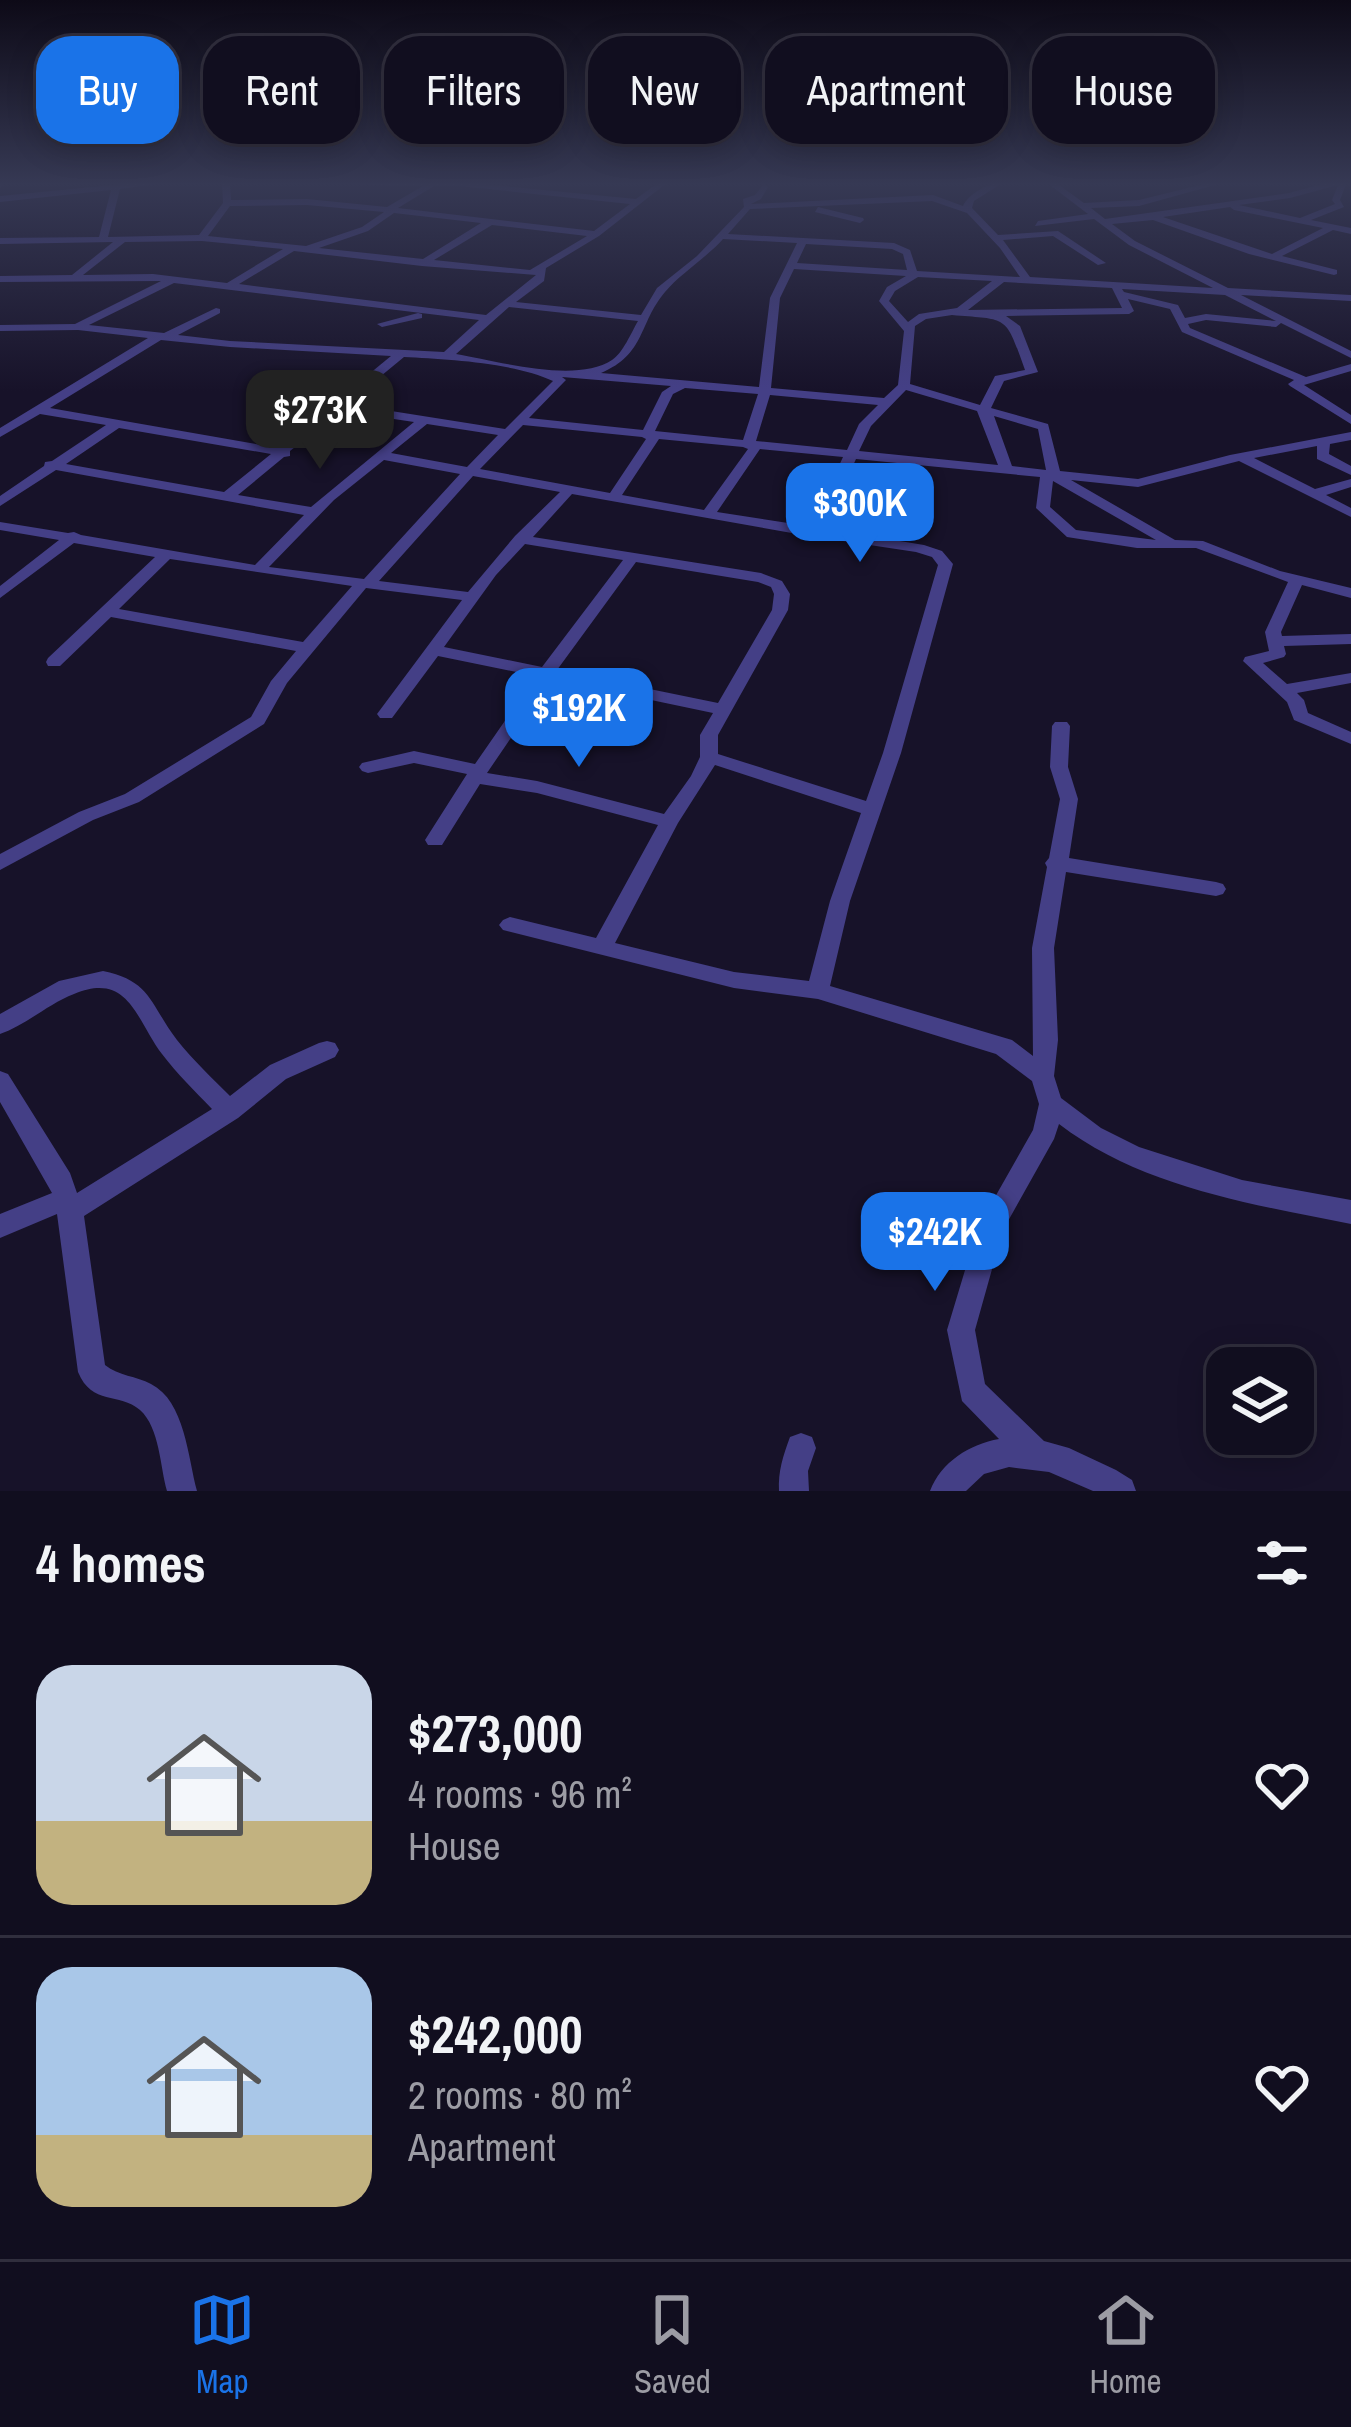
<!DOCTYPE html>
<meta charset="utf-8">
<style>
:root{--surface:#110e1f;--page:#1a1728;--text:#f1f3f6;--muted:#9c9ca4;--line:#302e3d;--accent:#1a73e8}
body{margin:0;font-family:"Archivo Narrow",sans-serif;background:var(--page);color:var(--text);height:100vh;display:flex;flex-direction:column;font-size:45px;white-space:nowrap}
*{box-sizing:border-box;margin:0}
p{font-size:39px;color:var(--muted)}
.icon{flex:none;width:66px;height:66px;fill:none;stroke:currentColor;stroke-width:2;stroke-linecap:round;stroke-linejoin:round}
.map{position:relative;height:1491px;overflow:hidden}
.details{display:flex;flex-direction:column;background:var(--surface);flex:1}
.details>*{flex:none}
.hud{position:absolute;left:36px;top:36px;width:1281px;height:108px;display:flex;gap:24px}
.controls{position:absolute;left:1206px;top:1347px;display:grid;gap:24px}
.controls a{display:grid;place-items:center;width:108px;height:108px;border-radius:24px;background:var(--surface);box-shadow:0 6px 30px #0003,0 0 0 3px var(--line);font-size:60px}
.price{position:absolute;translate:-50% -102px;padding:0 27px;border-radius:24px;background:var(--accent);color:#fff;font-size:39px;line-height:78px;filter:drop-shadow(0 3px 6px #0008)}
.price::after{content:'';position:absolute;left:50%;top:72px;width:36px;height:27px;margin-left:-18px;background:inherit;clip-path:polygon(0 0,100% 0,50% 100%)}
.price.current{background:#222;color:#fff}
ul{padding:0;list-style:none}
li{display:flex;align-items:center;gap:36px;height:300px;padding:0 36px}
li+li{border-top:3px solid var(--line)}
li span{display:grid;place-items:center;flex:none;width:336px;height:240px;border-radius:36px;color:#555}
li>.icon{margin-inline-start:auto}
span .icon{width:144px;height:144px;fill:#fffc;stroke-width:1}
li b{font-size:51px}
h2{display:flex;justify-content:space-between;align-items:center;height:144px;padding:0 36px;font-size:51px}
.chip{padding:0 42px;border-radius:36px;background:var(--surface);box-shadow:0 6px 30px #0003,0 0 0 3px var(--line);font-size:42px;line-height:108px}
.chip.current{background:var(--accent);color:#fff}
.menu{display:flex;justify-content:space-around;align-items:center;height:168px;border-top:3px solid var(--line);background:var(--surface);font-size:33px;color:var(--muted)}
.menu a{display:grid;justify-items:center;gap:6px}
.menu .current{color:var(--accent)}
.map>svg:first-child{display:block}
.lines{fill:none;stroke-linecap:round;stroke-linejoin:round}
.minor{fill:#443f86;fill-rule:evenodd}
</style>
<div class="map">
<svg width="1351" height="1491" viewBox="0 0 1351 1491">
<rect width="100%" height="100%" fill="#171229"/>
<g class="lines">
<!-- minor -->
<g class="minor">
<path d="M 0,182 L 6,182 L 0,188 Z"/>
<path d="M 143,182 L 170,182 L 120,189 L 108,237 L 199,235 L 223,203 L 222,182 L 230,182 L 231,200 L 307,199 L 387,207 L 423,186 L 340,184 L 336,182 L 463,182 L 636,199 L 659,182 L 668,182 L 599,236 L 546,268 L 544,281 L 516,302 L 641,315 L 657,288 L 697,256 L 744,207 L 743,199 L 755,195 L 764,184 L 768,187 L 761,199 L 751,204 L 933,195 L 963,206 C 969,193 990,182 1004,182 L 974,201 L 972,208 L 998,235 L 1058,231 L 1106,263 L 1098,265 L 1053,236 L 1003,240 L 1030,277 L 1213,288 L 1129,245 L 1094,219 L 1035,226 L 1038,221 L 1088,214 L 1046,182 L 1055,182 L 1084,203 L 1139,200 L 1212,182 L 1226,182 L 1139,206 L 1091,208 L 1105,219 L 1289,193 L 1329,182 L 1347,182 L 1340,200 L 1344,207 L 1311,220 L 1351,228 L 1351,234 L 1333,230 L 1282,256 L 1337,270 L 1337,274 L 1334,275 L 1249,254 L 1153,220 L 1112,224 L 1135,241 L 1228,288 L 1351,295 L 1351,301 L 1241,295 L 1351,351 L 1351,358 L 1281,323 L 1276,327 L 1206,320 L 1188,324 L 1190,328 L 1306,377 L 1351,364 L 1351,371 L 1304,385 L 1351,415 L 1351,424 L 1290,386 L 1288,384 L 1294,380 L 1182,332 L 1170,309 L 1128,299 L 1134,311 L 1129,314 L 1006,316 L 1020,326 L 1038,372 L 1004,381 L 991,408 L 1048,424 L 1060,471 L 1138,479 L 1230,455 L 1351,432 L 1351,440 L 1330,444 L 1329,454 L 1351,466 L 1351,475 L 1317,459 L 1317,446 L 1254,458 L 1315,489 L 1351,479 L 1351,487 L 1326,495 L 1351,508 L 1351,517 L 1239,461 L 1138,487 L 1071,480 L 1175,540 L 1203,541 L 1280,571 L 1351,588 L 1351,598 L 1302,585 L 1281,632 L 1282,636 L 1351,634 L 1351,644 L 1284,646 L 1286,654 L 1284,657 L 1263,663 L 1287,684 L 1351,673 L 1351,683 L 1297,693 L 1304,700 L 1308,713 L 1351,732 L 1351,744 L 1294,720 L 1287,702 L 1243,661 L 1245,657 L 1269,651 L 1265,632 L 1288,582 L 1196,548 L 1137,548 L 1067,537 L 1036,508 L 1040,477 L 856,459 L 832,511 L 815,527 L 924,545 L 942,551 L 953,564 L 901,753 L 850,901 L 830,986 L 1012,1040 L 1033,1056 L 1032,948 L 1047,867 L 1045,863 L 1049,858 L 1060,799 L 1050,767 L 1052,726 L 1055,722 L 1067,722 L 1070,726 L 1068,767 L 1078,799 L 1069,858 L 1216,882 L 1223,884 L 1226,889 L 1223,894 L 1216,896 L 1066,872 L 1054,948 L 1058,1040 L 1054,1076 L 1061,1098 L 1101,1128 L 1139,1147 L 1242,1180 L 1351,1200 L 1351,1224 C 1251,1204 1141,1187 1059,1124 L 1054,1139 L 1003,1230 L 975,1330 L 985,1384 L 1044,1441 L 1069,1448 L 1116,1470 L 1132,1480 L 1136,1491 L 1093,1491 L 1049,1472 L 1009,1467 L 984,1474 L 966,1491 L 930,1491 C 941,1462 970,1444 999,1439 L 962,1401 L 947,1330 L 978,1227 L 1033,1130 L 1039,1104 L 1032,1081 L 996,1054 L 818,999 L 734,988 L 503,930 L 499,925 L 503,920 L 510,917 L 596,938 L 658,825 L 537,793 L 480,784 L 442,845 L 428,845 L 425,840 L 467,774 L 414,763 L 368,773 L 362,771 L 359,767 L 362,763 L 414,751 L 475,764 L 536,676 L 438,656 L 392,718 L 380,718 L 377,714 L 380,710 L 462,600 L 366,588 L 287,683 L 264,724 L 139,802 L 93,820 L 0,870 L 0,854 L 79,812 L 125,794 L 251,717 L 271,681 L 296,651 L 111,617 L 60,666 L 48,666 L 46,662 L 48,658 L 155,557 L 74,543 L 0,598 L 0,586 L 59,540 L 0,530 L 0,522 L 68,533 L 74,532 L 81,535 L 255,565 L 304,515 L 56,470 L 0,506 L 0,496 L 44,466 L 45,462 L 52,461 L 106,425 L 40,414 L 0,437 L 0,428 L 148,338 L 78,330 L 0,331 L 0,325 L 75,324 L 161,281 L 0,282 L 0,276 L 72,275 L 113,242 L 0,244 L 0,238 L 99,237 L 111,190 L 0,202 L 0,196 ZM 1338,185 L 1332,200 L 1335,204 L 1300,218 L 1239,205 L 1290,198 ZM 434,186 L 459,186 L 630,204 L 594,231 L 398,208 ZM 932,201 L 967,213 L 1000,248 L 1020,277 L 917,271 L 910,250 L 894,243 L 728,234 L 750,209 ZM 307,205 L 384,212 L 362,227 L 306,246 L 208,236 L 230,206 ZM 1230,207 L 1234,210 L 1323,228 L 1272,254 L 1163,217 ZM 394,213 L 481,223 L 423,259 L 319,248 L 368,231 ZM 492,225 L 587,236 L 530,270 L 434,260 ZM 723,239 L 797,243 L 770,298 L 759,387 L 601,373 C 646,354 638,324 665,292 C 680,274 706,258 723,239 ZM 202,241 L 283,249 L 227,283 L 153,274 L 83,275 L 125,242 ZM 806,244 L 892,249 L 903,254 L 907,270 L 797,263 ZM 294,251 L 422,266 L 536,275 L 486,315 L 239,284 ZM 794,269 L 906,276 L 887,287 L 879,301 L 904,331 L 898,385 L 884,398 L 771,388 L 780,298 ZM 918,277 L 992,281 L 957,308 L 919,314 L 908,322 L 889,301 L 895,291 ZM 1004,282 L 1112,288 L 1122,308 L 968,310 ZM 174,283 L 479,320 L 444,352 L 230,341 L 178,335 L 220,313 L 220,309 L 216,308 L 164,333 L 89,325 ZM 1122,289 L 1225,295 L 1276,321 L 1206,314 L 1185,318 L 1178,305 L 1124,292 ZM 509,307 L 638,321 C 631,333 623,353 612,360 C 576,384 497,361 456,354 ZM 952,315 C 1009,320 1005,314 1025,370 L 995,376 L 980,405 L 910,384 L 915,326 L 926,319 ZM 161,340 L 230,347 L 391,356 L 279,448 L 50,408 ZM 404,357 C 447,359 515,363 553,381 L 505,429 L 347,404 ZM 562,377 L 671,386 L 662,392 L 643,430 L 529,418 L 564,382 L 566,380 ZM 685,388 L 758,394 L 743,440 L 655,431 L 673,394 ZM 906,390 L 977,411 L 998,465 L 859,451 L 871,426 ZM 770,395 L 878,405 L 859,424 L 847,450 L 756,441 ZM 340,411 L 414,422 L 311,507 L 238,495 L 284,457 L 290,456 L 290,451 ZM 994,416 L 1038,429 L 1046,470 L 1012,466 ZM 427,424 L 498,435 L 467,467 L 391,453 ZM 523,425 L 642,437 L 646,439 L 610,493 L 480,469 ZM 119,428 L 271,454 L 224,492 L 66,464 ZM 659,439 L 743,447 L 748,449 L 704,510 L 622,495 ZM 760,449 L 843,457 L 819,509 L 801,525 L 717,512 ZM 384,460 L 460,474 L 364,579 L 269,567 L 334,500 ZM 473,476 L 560,492 L 515,536 L 468,592 L 379,581 ZM 1053,481 L 1156,540 L 1076,530 L 1050,507 ZM 572,494 L 803,535 L 916,552 L 932,557 L 938,565 L 883,753 L 866,801 L 718,754 L 718,735 L 788,610 L 790,594 L 782,581 L 761,573 L 533,537 ZM 525,544 L 623,560 L 542,667 L 444,647 L 496,575 ZM 170,559 L 352,586 L 303,642 L 119,609 ZM 636,562 L 758,582 L 771,587 L 774,594 L 772,610 L 718,703 L 557,670 ZM 551,679 L 713,713 L 700,735 L 700,757 L 691,776 L 664,814 L 537,781 L 487,773 ZM 715,765 L 861,813 L 830,901 L 809,981 L 734,972 L 615,943 L 678,823 Z"/>
<path d="M 818,207 L 863,218 L 864,220 L 860,223 L 815,212 Z"/>
<path d="M 418,313 L 422,314 L 422,318 L 382,327 L 377,324 Z"/>
<path d="M 103,971 C 152,981 150,1005 177,1040 C 193,1060 212,1078 230,1096 L 270,1065 L 319,1043 L 327,1041 L 335,1043 L 339,1050 L 335,1057 L 286,1079 L 238,1118 L 84,1216 L 105,1365 C 119,1376 136,1376 151,1384 C 185,1401 188,1458 197,1491 L 167,1491 C 160,1467 160,1428 140,1410 C 119,1392 92,1406 78,1372 L 57,1214 L 0,1238 L 0,1214 L 52,1193 L 0,1102 L 0,1071 L 8,1074 L 70,1173 L 77,1193 L 212,1109 C 195,1091 177,1074 162,1054 C 136,1020 129,971 74,994 C 48,1004 26,1025 0,1034 L 0,1014 L 59,981 Z"/>
<path d="M 801,1433 L 812,1437 L 816,1448 L 808,1471 L 809,1491 L 779,1491 C 778,1471 783,1456 790,1437 Z"/>
</g>
</g>
<!-- sky -->
<linearGradient id="sky" x2="0" y2="1"><stop stop-color="#0d0a17"/><stop offset="0.47" stop-color="#363954"/><stop offset="1" stop-color="#363954" stop-opacity="0"/></linearGradient>
<rect width="1351" height="391" fill="url(#sky)"/>
</svg>
<div class="controls">
<a><svg class="icon" aria-label="layers" viewBox="0 0 24 24"><path d="M12 4l9 5-9 5-9-5zM3 14l9 5 9-5"/></svg></a>
</div>
<b class="price current" style="left:320px;top:472px">$273K</b>
<b class="price" style="left:860px;top:565px">$300K</b>
<b class="price" style="left:579px;top:770px">$192K</b>
<b class="price" style="left:935px;top:1294px">$242K</b>
<div class="hud">
<a class="chip current">Buy</a>
<a class="chip">Rent</a>
<a class="chip">Filters</a>
<a class="chip">New</a>
<a class="chip">Apartment</a>
<a class="chip">House</a>
</div>
</div>
<section class="details">
<h2>4 homes<svg class="icon" aria-label="filters" viewBox="0 0 24 24"><path d="M4 7h16M4 17h16"/><circle cx="9" cy="7" r="2"/><circle cx="15" cy="17" r="2"/></svg></h2>
<ul>
<li><span style="background:linear-gradient(#c9d6e8 65%,#c2b280 0)"><svg class="icon" aria-label="home" viewBox="0 0 24 24"><path d="M3 11l9-7 9 7M6 9v11h12V9"/></svg></span><div><b>$273,000</b><p>4 rooms · 96 m²</p><p>House</p></div><svg class="icon" aria-label="heart" viewBox="0 0 24 24"><path d="M12 20l-8-8c-3-5 5-10 8-4 3-6 11-1 8 4z"/></svg></li>
<li><span style="background:linear-gradient(#a9c7e8 70%,#c2b280 0)"><svg class="icon" aria-label="home" viewBox="0 0 24 24"><path d="M3 11l9-7 9 7M6 9v11h12V9"/></svg></span><div><b>$242,000</b><p>2 rooms · 80 m²</p><p>Apartment</p></div><svg class="icon" aria-label="heart" viewBox="0 0 24 24"><path d="M12 20l-8-8c-3-5 5-10 8-4 3-6 11-1 8 4z"/></svg></li>
</ul>
</section>
<nav class="menu">
<a class="current"><svg class="icon" aria-label="map" viewBox="0 0 24 24"><path d="M3 6l6-2 6 2 6-2v14l-6 2-6-2-6 2zM9 4v14M15 6v14"/></svg>Map</a>
<a><svg class="icon" aria-label="saved" viewBox="0 0 24 24"><path d="M7 4h10v16l-5-4-5 4z"/></svg>Saved</a>
<a><svg class="icon" aria-label="home" viewBox="0 0 24 24"><path d="M3 11l9-7 9 7M6 9v11h12V9"/></svg>Home</a>
</nav>
